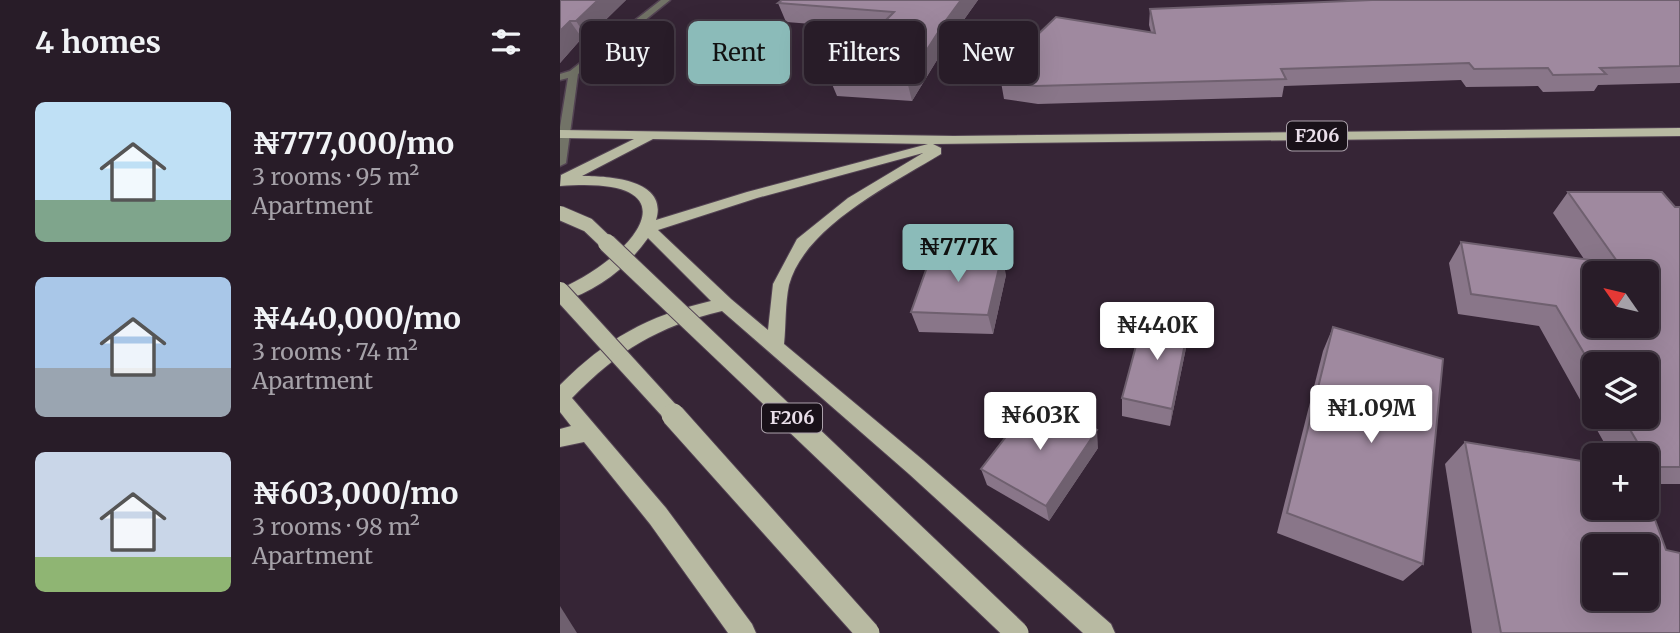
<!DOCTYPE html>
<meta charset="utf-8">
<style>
:root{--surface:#281c28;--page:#342934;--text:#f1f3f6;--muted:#a5a1a8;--line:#443a45;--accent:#8bbbb9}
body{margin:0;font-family:Merriweather,serif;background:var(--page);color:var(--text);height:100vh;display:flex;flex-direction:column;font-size:26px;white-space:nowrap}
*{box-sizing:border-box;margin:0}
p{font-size:23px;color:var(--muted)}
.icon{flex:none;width:38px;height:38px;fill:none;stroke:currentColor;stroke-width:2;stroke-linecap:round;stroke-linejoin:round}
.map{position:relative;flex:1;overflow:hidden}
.sheet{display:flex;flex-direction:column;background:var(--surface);width:560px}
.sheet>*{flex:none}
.hud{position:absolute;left:21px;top:21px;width:665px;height:63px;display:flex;gap:14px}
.needle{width:46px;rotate:304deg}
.buttons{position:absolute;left:1022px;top:261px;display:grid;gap:14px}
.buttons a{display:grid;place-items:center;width:77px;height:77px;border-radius:10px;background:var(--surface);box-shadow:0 7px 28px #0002,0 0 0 2px var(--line);font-size:35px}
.price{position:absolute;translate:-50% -60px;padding:0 16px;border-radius:7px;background:#fff;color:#222;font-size:23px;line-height:46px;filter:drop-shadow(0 2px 4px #0008)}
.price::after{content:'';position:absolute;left:50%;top:42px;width:21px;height:16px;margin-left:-10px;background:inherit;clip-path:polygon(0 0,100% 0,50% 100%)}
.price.on{background:var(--accent);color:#111}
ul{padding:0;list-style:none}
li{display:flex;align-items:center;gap:21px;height:175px;padding:0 35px}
li span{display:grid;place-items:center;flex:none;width:196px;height:140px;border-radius:10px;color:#555}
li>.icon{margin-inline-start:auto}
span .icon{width:84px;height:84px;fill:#fffc;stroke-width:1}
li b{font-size:30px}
h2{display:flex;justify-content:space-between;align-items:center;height:84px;padding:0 35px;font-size:30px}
.tag{padding:0 24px;border-radius:10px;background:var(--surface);box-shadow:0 7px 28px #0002,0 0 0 2px var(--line);font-size:24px;line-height:63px}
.tag.on{background:var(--accent);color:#111}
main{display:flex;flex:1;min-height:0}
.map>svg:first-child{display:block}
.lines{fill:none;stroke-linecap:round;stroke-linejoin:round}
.street-casing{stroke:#534353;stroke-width:3}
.primary-casing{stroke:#534353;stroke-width:2}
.street{fill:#727367;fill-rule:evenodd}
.primary{fill:#b8baa2;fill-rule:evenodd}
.primary-bridge-far2-casing{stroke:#534353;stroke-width:16;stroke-linecap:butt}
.primary-bridge-far1-casing{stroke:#534353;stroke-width:20;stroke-linecap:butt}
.primary-bridge-casing{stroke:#534353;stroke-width:25;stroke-linecap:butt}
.primary-bridge-far2{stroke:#b8baa2;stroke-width:14}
.primary-bridge-far1{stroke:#b8baa2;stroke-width:18}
.primary-bridge{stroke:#b8baa2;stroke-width:23}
.wall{fill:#897689;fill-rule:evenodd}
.shaded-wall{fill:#6f606f}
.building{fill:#9f899f;stroke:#6f606f;stroke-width:2;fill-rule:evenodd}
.labels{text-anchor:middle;stroke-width:7;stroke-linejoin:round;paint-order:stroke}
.shield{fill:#191119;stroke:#aba1ab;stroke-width:2}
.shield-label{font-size:18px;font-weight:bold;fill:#eadfea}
</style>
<main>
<section class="sheet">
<h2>4 homes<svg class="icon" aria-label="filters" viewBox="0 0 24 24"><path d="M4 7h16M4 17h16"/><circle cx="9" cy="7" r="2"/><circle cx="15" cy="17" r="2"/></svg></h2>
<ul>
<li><span style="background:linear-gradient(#bfe0f5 70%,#7fa58c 0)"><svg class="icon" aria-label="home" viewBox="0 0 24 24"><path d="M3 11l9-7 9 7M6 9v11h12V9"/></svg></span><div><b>₦777,000/mo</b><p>3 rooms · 95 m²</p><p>Apartment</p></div></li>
<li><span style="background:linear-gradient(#a9c7e8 65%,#9aa5b1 0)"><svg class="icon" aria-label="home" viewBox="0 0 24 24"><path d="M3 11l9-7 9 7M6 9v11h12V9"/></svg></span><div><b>₦440,000/mo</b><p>3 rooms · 74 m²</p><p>Apartment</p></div></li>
<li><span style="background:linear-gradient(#c9d6e8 75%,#8fb573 0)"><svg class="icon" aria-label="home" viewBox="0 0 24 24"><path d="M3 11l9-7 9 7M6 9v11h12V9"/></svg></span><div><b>₦603,000/mo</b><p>3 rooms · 98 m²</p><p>Apartment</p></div></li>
</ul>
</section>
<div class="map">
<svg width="1120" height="633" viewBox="0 0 1120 633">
<rect width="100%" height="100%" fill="#362536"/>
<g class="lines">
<!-- street casing -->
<g class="street-casing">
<path id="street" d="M 101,0 L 110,0 L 18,74 L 6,163 L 0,166 L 0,127 L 8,78 L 0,80 L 0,74 L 10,71 Z"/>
</g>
<!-- primary casing -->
<g class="primary-casing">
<path id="primary" d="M 1120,128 L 1120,136 L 373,144 L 381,148 L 381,154 C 332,184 245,226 229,285 C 225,303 226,325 224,344 L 363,460 L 551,624 L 555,633 L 523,633 L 349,474 L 162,311 C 97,327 59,350 12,398 L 106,508 L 192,624 L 196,633 L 168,633 L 90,524 L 24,442 L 0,447 L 0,429 L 11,426 L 0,412 L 0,385 C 46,339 87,316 151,301 L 88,238 C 66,269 37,291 0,302 L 0,289 C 80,253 137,175 0,186 L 1,175 L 74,139 L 0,138 L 0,130 L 394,136 ZM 93,139 L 368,144 L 187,192 L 96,220 C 109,179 47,176 22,176 ZM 363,153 L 288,198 L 237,239 L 213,284 L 208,330 L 171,299 L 98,230 L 197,198 Z"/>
</g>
<!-- street -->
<use href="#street" class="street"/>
<!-- primary -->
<use href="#primary" class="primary"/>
<!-- primary-bridge-far2 casing -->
<g class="primary-bridge-far2-casing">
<path id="primary-bridge-far2" d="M 0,213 L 28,225 L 49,245"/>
</g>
<!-- primary-bridge-far1 casing -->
<g class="primary-bridge-far1-casing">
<g id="primary-bridge-far1">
<path d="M 47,243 L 230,417"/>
<path d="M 0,291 L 115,417"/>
</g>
</g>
<!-- primary-bridge casing -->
<g class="primary-bridge-casing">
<g id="primary-bridge">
<path d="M 113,415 L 308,633"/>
<path d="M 228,415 L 457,633"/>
</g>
</g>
<!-- primary-bridge-far2 -->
<use href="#primary-bridge-far2" class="primary-bridge-far2"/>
<!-- primary-bridge-far1 -->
<use href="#primary-bridge-far1" class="primary-bridge-far1"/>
<!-- primary-bridge -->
<use href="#primary-bridge" class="primary-bridge"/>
</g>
<!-- wall -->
<g class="wall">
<path d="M 0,0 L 66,0 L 27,38 L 22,38 L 0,63 Z"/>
<path d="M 222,0 L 418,0 L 388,42 L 352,101 L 277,96 L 269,77 L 317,29 L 226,22 L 218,3 Z"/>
<path d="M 811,0 L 1120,0 L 1120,83 L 1038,85 L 1034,91 L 983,92 L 978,86 L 906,87 L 901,80 L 724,86 L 722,97 L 478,104 L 444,99 L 441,82 L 591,32 L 589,25 L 590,9 Z"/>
<path d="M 1008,192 L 1120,207 L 1120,484 L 1087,484 L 1087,455 L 1051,455 L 979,326 L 898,314 L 889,263 L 901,242 L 1024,259 L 993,213 ZM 1034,364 L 1087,416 L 1034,416 Z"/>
<path d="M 446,275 L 433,334 L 359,332 L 351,312 Z"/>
<path d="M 773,327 L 863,564 L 843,581 L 717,533 L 763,351 Z"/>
<path d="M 627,343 L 610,426 L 562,416 L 562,398 Z"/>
<path d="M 905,442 L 1120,633 L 912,633 L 885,464 Z"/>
<path d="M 538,448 L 489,521 L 427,485 L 421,469 Z"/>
</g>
<!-- shaded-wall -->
<g class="shaded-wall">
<path d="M 38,0 L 66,0 L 27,38 L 16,21 Z"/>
<path d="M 401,0 L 418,0 L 388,42 L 352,101 L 347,81 L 384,23 Z"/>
<path d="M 10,21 L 22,38 L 0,63 L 0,31 Z"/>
<path d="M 442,255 L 446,275 L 433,334 L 428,315 Z"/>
<path d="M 629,323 L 627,343 L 610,426 L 612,409 Z"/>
<path d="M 537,430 L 538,448 L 489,521 L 486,506 Z"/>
<path d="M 0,606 L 17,633 L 0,633 Z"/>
</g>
<!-- building -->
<g class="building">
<path d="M 0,0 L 38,0 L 16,21 L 10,21 L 0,31 Z"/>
<path d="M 222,0 L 401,0 L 384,23 L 347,81 L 269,77 L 334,12 L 218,3 Z"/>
<path d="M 812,0 L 1120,0 L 1120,66 L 1040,68 L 1046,74 L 993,75 L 988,68 L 914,69 L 909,63 L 721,69 L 726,79 L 476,86 L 441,82 L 469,43 L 496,17 L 595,33 L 590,9 Z"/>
<path d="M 1008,192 L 1102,192 L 1115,207 L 1120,207 L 1120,467 L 1092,467 L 1087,458 L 1087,455 L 1085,455 L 1062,416 L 1087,416 L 1087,364 L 1034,364 L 1034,370 L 996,306 L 911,294 L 901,242 L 1059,264 ZM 1034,273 L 1087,273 L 1087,326 L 1034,326 Z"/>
<path d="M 372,253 L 442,255 L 428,315 L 351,312 Z"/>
<path d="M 584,316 L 629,323 L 612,409 L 562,398 Z"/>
<path d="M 773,327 L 883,359 L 863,564 L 727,513 Z"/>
<path d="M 475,399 L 537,430 L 486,506 L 421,469 Z"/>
<path d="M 905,442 L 1034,463 L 1034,508 L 1087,508 L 1087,498 L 1106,550 L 1120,553 L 1120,633 L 941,633 ZM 1034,546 L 1087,546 L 1087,598 L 1034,598 Z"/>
</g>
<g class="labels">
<!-- shield labels -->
<g class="shield">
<rect x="727" y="121.5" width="60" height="29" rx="5"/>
<rect x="202" y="403.5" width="60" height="29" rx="5"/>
</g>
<g class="shield-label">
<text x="757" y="142">F206</text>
<text x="232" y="424">F206</text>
</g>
</g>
</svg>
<div class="buttons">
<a><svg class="needle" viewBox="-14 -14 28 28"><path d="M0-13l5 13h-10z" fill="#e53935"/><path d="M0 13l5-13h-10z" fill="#a5a1a8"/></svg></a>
<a><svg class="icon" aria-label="layers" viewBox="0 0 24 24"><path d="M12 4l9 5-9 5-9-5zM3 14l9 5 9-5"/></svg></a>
<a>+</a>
<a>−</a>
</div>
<b class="price on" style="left:398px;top:284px">₦777K</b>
<b class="price" style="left:597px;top:362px">₦440K</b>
<b class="price" style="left:811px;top:445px">₦1.09M</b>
<b class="price" style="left:480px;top:452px">₦603K</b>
<div class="hud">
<a class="tag">Buy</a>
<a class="tag on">Rent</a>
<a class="tag">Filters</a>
<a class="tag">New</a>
</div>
</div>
</main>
